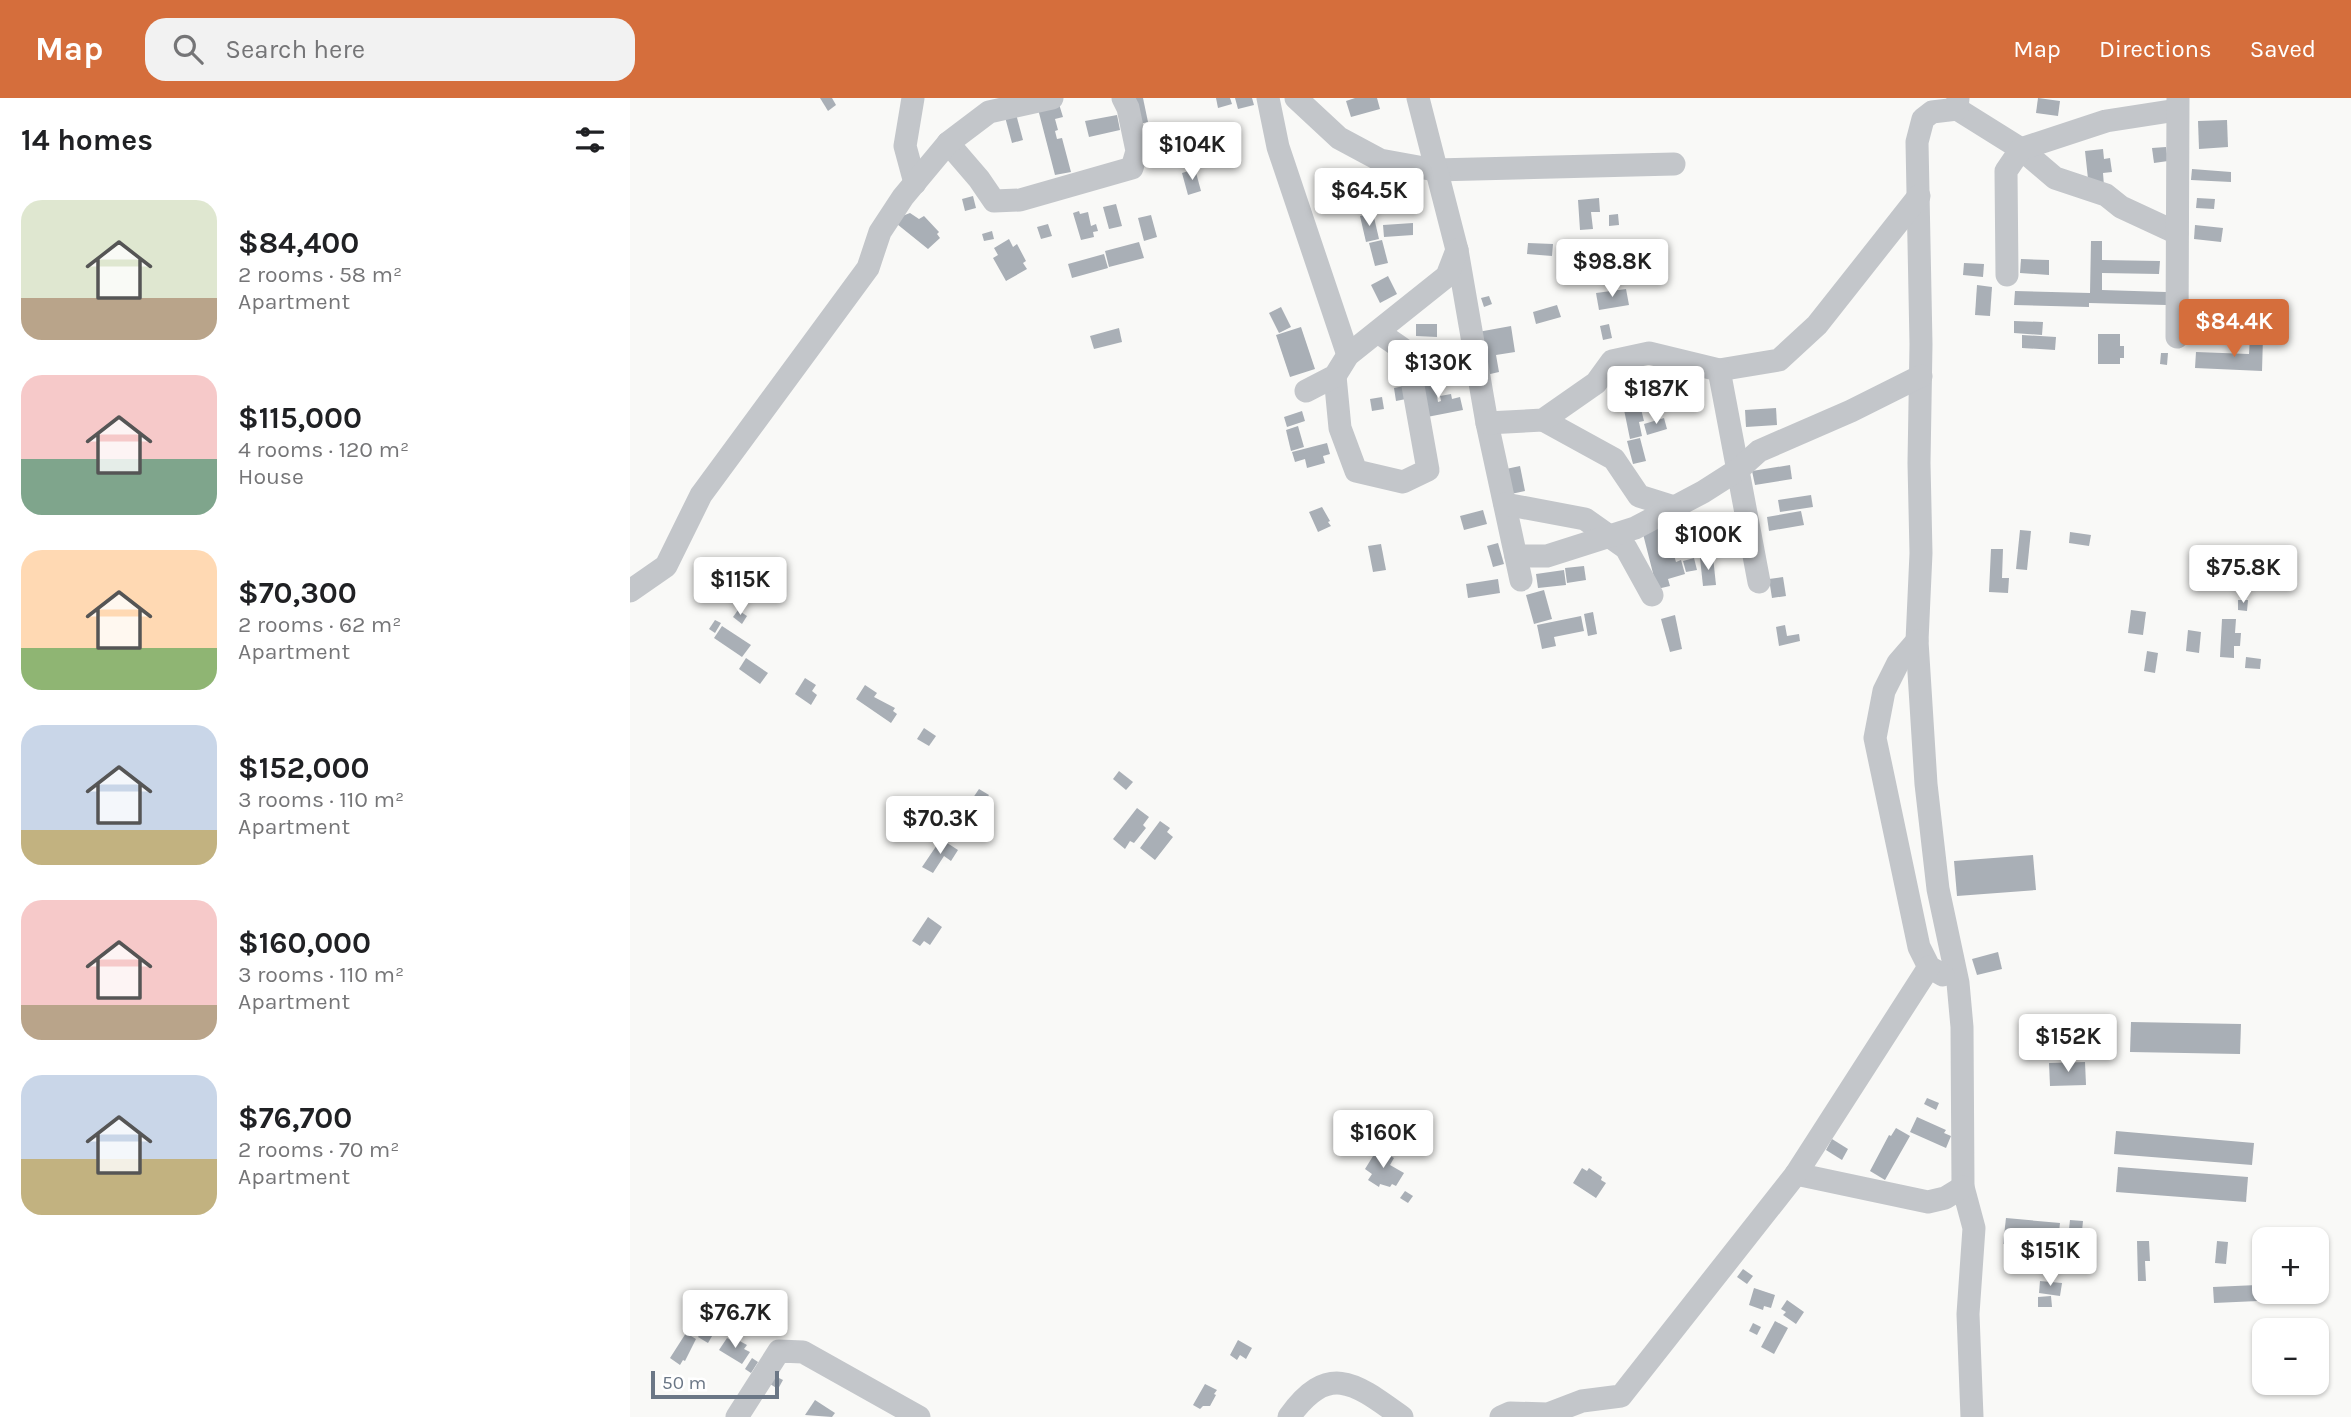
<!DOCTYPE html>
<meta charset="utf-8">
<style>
:root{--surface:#fff;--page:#f2f2f2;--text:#202124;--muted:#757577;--accent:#d56e3c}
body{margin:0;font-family:Karla,sans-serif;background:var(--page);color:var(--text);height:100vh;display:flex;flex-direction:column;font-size:26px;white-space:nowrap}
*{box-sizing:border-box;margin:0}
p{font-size:23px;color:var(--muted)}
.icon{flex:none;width:38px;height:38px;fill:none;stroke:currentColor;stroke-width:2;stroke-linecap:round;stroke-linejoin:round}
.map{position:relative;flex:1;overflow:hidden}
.drawer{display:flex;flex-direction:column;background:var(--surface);width:630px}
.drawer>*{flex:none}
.fabs{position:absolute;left:1622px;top:1129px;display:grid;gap:14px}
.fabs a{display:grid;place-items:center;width:77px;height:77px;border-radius:14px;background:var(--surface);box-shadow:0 2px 5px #0004;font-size:35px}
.scale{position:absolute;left:21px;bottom:18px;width:128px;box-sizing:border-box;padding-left:7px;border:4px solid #6b7786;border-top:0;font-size:19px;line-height:24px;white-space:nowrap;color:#6b7786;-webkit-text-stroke:5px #fff;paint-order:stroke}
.price{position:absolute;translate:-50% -60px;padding:0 16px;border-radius:7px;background:#fff;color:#222;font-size:23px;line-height:46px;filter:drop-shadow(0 2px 4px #0008)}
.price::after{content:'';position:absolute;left:50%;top:42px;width:21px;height:16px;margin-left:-10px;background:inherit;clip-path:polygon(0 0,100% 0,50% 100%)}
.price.selected{background:var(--accent);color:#fff}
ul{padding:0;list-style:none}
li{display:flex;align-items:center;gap:21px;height:175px;padding:0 21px}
li span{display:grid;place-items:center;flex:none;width:196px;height:140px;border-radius:21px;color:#555}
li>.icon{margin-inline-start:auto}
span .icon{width:84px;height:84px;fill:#fffc;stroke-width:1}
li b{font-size:30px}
h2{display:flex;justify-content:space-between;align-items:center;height:84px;padding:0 21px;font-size:30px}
header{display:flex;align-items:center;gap:42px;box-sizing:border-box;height:98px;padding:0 35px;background:var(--accent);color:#fff}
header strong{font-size:33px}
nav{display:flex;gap:38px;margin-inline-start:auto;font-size:24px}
.search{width:490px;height:63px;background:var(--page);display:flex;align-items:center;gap:18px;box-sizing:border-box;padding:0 24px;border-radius:21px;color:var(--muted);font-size:26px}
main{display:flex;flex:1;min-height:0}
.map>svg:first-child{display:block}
.building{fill:#a9afb6}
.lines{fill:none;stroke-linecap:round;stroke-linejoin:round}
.minor{stroke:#c3c6ca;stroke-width:23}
</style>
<header>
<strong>Map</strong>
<div class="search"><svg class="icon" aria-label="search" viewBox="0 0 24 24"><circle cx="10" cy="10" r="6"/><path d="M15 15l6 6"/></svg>Search here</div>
<nav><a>Map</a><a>Directions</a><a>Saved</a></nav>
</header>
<main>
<section class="drawer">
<h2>14 homes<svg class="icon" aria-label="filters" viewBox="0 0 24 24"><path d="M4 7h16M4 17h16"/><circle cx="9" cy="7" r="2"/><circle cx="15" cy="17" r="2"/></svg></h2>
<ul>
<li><span style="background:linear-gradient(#dfe7d0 70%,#b9a48a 0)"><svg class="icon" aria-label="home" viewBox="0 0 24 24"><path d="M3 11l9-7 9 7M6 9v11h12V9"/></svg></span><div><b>$84,400</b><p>2 rooms · 58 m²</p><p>Apartment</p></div></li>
<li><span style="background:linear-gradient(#f6c9c9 60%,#7fa58c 0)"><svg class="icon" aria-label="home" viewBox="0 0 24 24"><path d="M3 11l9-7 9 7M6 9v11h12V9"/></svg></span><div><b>$115,000</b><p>4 rooms · 120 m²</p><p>House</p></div></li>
<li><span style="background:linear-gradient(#ffd9b3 70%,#8fb573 0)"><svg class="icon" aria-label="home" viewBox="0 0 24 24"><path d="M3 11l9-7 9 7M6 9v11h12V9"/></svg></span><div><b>$70,300</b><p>2 rooms · 62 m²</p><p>Apartment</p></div></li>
<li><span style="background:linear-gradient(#c9d6e8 75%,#c2b280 0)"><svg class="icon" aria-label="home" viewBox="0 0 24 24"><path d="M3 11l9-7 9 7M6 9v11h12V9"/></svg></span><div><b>$152,000</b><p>3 rooms · 110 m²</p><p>Apartment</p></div></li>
<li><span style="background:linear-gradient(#f6c9c9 75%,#b9a48a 0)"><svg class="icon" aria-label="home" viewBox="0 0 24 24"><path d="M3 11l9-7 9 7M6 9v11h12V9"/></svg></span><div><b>$160,000</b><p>3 rooms · 110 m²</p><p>Apartment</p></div></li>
<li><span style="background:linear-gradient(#c9d6e8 60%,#c2b280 0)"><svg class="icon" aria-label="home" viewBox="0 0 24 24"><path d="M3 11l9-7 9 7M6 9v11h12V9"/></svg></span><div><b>$76,700</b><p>2 rooms · 70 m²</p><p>Apartment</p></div></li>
</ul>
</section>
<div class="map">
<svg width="1721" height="1319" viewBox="0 0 1721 1319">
<rect width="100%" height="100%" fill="#f9f9f7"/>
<!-- building -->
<g class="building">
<path d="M 190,0 L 202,0 L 206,7 L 198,13 Z"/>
<path d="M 499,0 L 513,0 L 518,24 L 505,27 Z"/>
<path d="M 586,0 L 600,0 L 602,6 L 588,10 Z"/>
<path d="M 605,0 L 622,0 L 624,7 L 608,11 Z"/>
<path d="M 725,0 L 747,0 L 750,11 L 721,19 L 716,3 Z"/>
<path d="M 1408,0 L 1430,3 L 1428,18 L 1406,15 Z"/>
<path d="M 429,6 L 433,19 L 425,21 L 428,32 L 425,33 L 427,41 L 432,40 L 441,74 L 425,77 L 408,11 Z"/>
<path d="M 386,16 L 393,42 L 382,45 L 375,19 Z"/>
<path d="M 487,17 L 490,32 L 459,39 L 455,23 Z"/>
<path d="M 1597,22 L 1598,49 L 1569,51 L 1568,23 Z"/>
<path d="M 1536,49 L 1538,63 L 1524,65 L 1522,50 Z"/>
<path d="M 1473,51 L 1474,61 L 1480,60 L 1482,74 L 1473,75 L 1474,88 L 1459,90 L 1455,53 Z"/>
<path d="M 565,71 L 571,93 L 558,97 L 552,75 Z"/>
<path d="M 1562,71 L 1601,74 L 1601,84 L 1561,82 Z"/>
<rect x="743" y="92" width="16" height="18"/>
<path d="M 343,98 L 346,110 L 335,113 L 332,101 Z"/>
<path d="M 969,100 L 970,114 L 961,114 L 963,131 L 950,132 L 948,102 Z"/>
<path d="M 1567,100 L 1585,101 L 1584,111 L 1566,110 Z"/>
<path d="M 486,106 L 492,128 L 479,131 L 473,109 Z"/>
<path d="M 449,113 L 450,116 L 458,114 L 461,128 L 466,126 L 468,133 L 463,134 L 464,139 L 451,142 L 443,115 Z"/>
<path d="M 280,115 L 289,121 L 294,118 L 309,134 L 307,136 L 310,140 L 298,151 L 262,122 Z"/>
<path d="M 743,115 L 749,141 L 736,144 L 730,118 Z"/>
<path d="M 988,116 L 989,127 L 979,128 L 979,117 Z"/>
<path d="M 521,117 L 527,139 L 514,143 L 508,120 Z"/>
<path d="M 783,125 L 783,137 L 754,139 L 753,127 Z"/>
<path d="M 418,126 L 422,138 L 411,141 L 407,129 Z"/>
<path d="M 1565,127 L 1593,130 L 1591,144 L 1564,141 Z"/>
<path d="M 362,133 L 364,141 L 354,143 L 352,136 Z"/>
<path d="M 379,141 L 383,149 L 387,146 L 396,163 L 393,165 L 397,171 L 376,183 L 363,160 L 368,157 L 364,150 Z"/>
<path d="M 752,142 L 758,165 L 745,168 L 739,145 Z"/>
<path d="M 1461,143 L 1472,143 L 1472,162 L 1530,163 L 1529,176 L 1472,175 L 1472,192 L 1536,194 L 1536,207 L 1459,205 L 1459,209 L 1384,207 L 1385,193 L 1460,195 Z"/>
<path d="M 509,144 L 514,160 L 479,169 L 475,153 Z"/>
<path d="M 898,145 L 923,146 L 922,158 L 897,156 Z"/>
<path d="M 474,156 L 478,170 L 442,180 L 438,166 Z"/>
<path d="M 1391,161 L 1419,162 L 1419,177 L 1390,175 Z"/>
<path d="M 1334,165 L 1354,166 L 1353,179 L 1333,177 Z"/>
<path d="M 758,178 L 767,196 L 750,205 L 741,187 Z"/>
<path d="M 1347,187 L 1362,189 L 1360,218 L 1345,217 Z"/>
<path d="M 996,191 L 999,207 L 969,212 L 966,195 Z"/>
<path d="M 859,198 L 862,206 L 854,209 L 851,200 Z"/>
<path d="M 927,207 L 931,219 L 906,226 L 903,214 Z"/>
<path d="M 651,209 L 661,229 L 649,235 L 639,215 Z"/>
<path d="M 1568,221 L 1596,225 L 1594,241 L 1565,237 Z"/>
<path d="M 1384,223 L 1413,224 L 1412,237 L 1384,235 Z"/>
<path d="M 786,226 L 807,226 L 807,239 L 786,238 Z"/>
<path d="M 979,226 L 982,240 L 973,242 L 970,228 Z"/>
<path d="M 881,228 L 885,254 L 866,257 L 869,274 L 856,277 L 848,234 Z"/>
<path d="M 671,229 L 685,271 L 660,279 L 646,237 Z"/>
<path d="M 489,230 L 492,244 L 464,251 L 460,238 Z"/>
<path d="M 1468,236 L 1490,236 L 1490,248 L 1494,248 L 1494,260 L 1490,260 L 1490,266 L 1468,266 Z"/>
<path d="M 1392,237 L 1426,239 L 1425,252 L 1392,250 Z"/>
<path d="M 1620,238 L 1633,239 L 1632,273 L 1565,270 L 1566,254 L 1619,256 Z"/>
<path d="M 1531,255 L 1538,255 L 1537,267 L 1530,266 Z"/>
<path d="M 809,281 L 811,290 L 806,291 L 808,304 L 811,303 L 810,298 L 821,296 L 822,301 L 830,299 L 833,312 L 797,319 L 790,285 Z"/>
<path d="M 774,288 L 776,301 L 766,303 L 764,290 Z"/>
<path d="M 752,299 L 754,311 L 742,313 L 740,301 Z"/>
<path d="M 1005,299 L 1006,308 L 1010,307 L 1014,323 L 1009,324 L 1012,338 L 1000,341 L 992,302 Z"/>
<path d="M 1146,310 L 1147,327 L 1116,329 L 1115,312 Z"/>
<path d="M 672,313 L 675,323 L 657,329 L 654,319 Z"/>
<path d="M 1034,320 L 1037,331 L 1017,337 L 1014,326 Z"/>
<path d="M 668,328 L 674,349 L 661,353 L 656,332 Z"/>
<path d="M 1010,340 L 1016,363 L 1003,366 L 997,343 Z"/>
<path d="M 697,345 L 700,356 L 693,358 L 695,365 L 677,370 L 675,361 L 665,364 L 662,354 Z"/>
<path d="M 1160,367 L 1162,381 L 1125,387 L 1122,373 Z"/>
<path d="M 890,368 L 895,393 L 881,396 L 876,371 Z"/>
<path d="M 1181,397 L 1183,409 L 1150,414 L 1148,402 Z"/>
<path d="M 692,409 L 700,423 L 698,424 L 701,428 L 688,434 L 679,414 Z"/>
<path d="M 853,412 L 857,426 L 834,432 L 830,418 Z"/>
<path d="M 1171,413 L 1174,427 L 1139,433 L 1137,419 Z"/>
<path d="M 1031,427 L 1033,433 L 1038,432 L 1042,448 L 1037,449 L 1039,455 L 1043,454 L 1046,464 L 1051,462 L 1055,476 L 1038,481 L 1040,488 L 1027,491 L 1012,432 Z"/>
<path d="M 1390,432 L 1401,433 L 1397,472 L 1386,471 Z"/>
<path d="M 1440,434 L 1461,437 L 1459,448 L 1439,445 Z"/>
<path d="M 868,445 L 874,466 L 863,469 L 857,448 Z"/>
<path d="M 751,446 L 756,472 L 743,474 L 738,448 Z"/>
<path d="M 1361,451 L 1373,451 L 1372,480 L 1379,480 L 1378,495 L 1359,494 Z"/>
<path d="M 1083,459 L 1086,487 L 1073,488 L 1070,460 Z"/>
<path d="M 1064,460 L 1067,472 L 1056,474 L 1053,463 Z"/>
<path d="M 954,468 L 956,482 L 937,485 L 935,470 Z"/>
<path d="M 934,472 L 936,487 L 908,490 L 906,476 Z"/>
<path d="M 1153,479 L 1156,498 L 1142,500 L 1139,481 Z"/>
<path d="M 868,481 L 870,495 L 838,500 L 836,486 Z"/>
<path d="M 914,492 L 922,521 L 904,526 L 896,497 Z"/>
<path d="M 1608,502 L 1618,502 L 1617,513 L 1608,512 Z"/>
<path d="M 108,512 L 117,518 L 112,526 L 103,519 Z"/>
<path d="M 1501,512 L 1516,514 L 1513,537 L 1498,535 Z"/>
<path d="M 963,514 L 967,536 L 958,538 L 954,516 Z"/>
<path d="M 1045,517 L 1052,551 L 1040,554 L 1031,521 Z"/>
<path d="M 951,518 L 954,533 L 924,539 L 926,548 L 912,551 L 907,527 Z"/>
<path d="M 1592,521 L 1606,521 L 1605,535 L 1611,535 L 1610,548 L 1604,548 L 1604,560 L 1590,559 Z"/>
<path d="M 85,522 L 91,525 L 85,535 L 79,531 Z"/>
<path d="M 1155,527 L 1157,538 L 1169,536 L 1170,543 L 1149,548 L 1146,529 Z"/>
<path d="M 92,528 L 121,547 L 112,559 L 84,540 Z"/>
<path d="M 1558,532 L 1571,534 L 1569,555 L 1556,553 Z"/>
<path d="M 1517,553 L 1528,555 L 1525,575 L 1514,573 Z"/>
<path d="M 1616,559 L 1631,561 L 1630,571 L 1615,570 Z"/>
<path d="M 116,560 L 138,575 L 130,586 L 109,571 Z"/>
<path d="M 175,580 L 186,587 L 182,593 L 187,597 L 181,607 L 165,596 Z"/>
<path d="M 235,587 L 247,595 L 244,599 L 265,610 L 263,613 L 267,616 L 261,625 L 226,601 Z"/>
<path d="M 294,630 L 306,638 L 299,648 L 287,641 Z"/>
<path d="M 489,673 L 503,684 L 496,692 L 483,681 Z"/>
<path d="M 349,691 L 359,697 L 351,709 L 353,711 L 340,727 L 330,719 Z"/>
<path d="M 507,710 L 519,719 L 513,727 L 516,730 L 504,745 L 500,743 L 495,751 L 483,741 Z"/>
<path d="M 530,723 L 540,730 L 537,734 L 543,739 L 525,762 L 510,750 Z"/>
<path d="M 311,741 L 328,752 L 321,763 L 314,758 L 303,775 L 292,769 Z"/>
<path d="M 1403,757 L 1406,792 L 1327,798 L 1324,763 Z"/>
<path d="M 298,819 L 312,829 L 300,847 L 294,843 L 290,848 L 282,843 Z"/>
<path d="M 1368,854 L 1372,871 L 1347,877 L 1342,861 Z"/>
<path d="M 1501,924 L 1611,926 L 1610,956 L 1500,954 Z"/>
<path d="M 1457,951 L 1457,962 L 1446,962 L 1445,952 Z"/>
<path d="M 1455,964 L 1456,987 L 1420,988 L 1419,965 Z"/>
<path d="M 1297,1000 L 1309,1005 L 1306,1012 L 1294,1006 Z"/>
<path d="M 1287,1019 L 1316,1032 L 1314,1035 L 1321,1038 L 1316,1050 L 1280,1034 Z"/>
<path d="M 1266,1030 L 1280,1038 L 1255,1082 L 1240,1073 L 1259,1037 L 1261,1038 Z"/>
<path d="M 1486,1033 L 1624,1045 L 1622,1067 L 1484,1056 Z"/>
<path d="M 1202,1041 L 1218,1051 L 1212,1062 L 1196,1052 Z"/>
<path d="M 748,1050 L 764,1060 L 760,1067 L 774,1075 L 766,1088 L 762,1086 L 760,1089 L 750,1086 L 749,1089 L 738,1082 L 742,1076 L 735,1071 Z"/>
<path d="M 1488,1069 L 1618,1079 L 1616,1104 L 1486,1094 Z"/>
<path d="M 952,1070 L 957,1073 L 959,1070 L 972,1079 L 971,1082 L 976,1085 L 966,1100 L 943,1085 Z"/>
<path d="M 775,1093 L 783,1098 L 778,1105 L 770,1100 Z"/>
<path d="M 1376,1120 L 1430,1125 L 1427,1151 L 1373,1146 Z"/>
<path d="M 1440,1122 L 1453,1123 L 1452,1133 L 1439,1131 Z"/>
<path d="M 1507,1143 L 1519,1143 L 1520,1163 L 1515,1163 L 1516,1183 L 1508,1183 Z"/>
<path d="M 1587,1143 L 1598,1144 L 1596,1166 L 1585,1165 Z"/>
<path d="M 1113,1171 L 1123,1178 L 1117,1186 L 1107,1179 Z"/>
<path d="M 1410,1183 L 1432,1185 L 1430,1198 L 1409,1195 Z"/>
<path d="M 1627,1187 L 1628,1203 L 1584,1205 L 1583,1189 Z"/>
<path d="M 1124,1190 L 1145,1197 L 1141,1210 L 1134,1208 L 1133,1212 L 1119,1207 Z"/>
<path d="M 1421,1198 L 1422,1209 L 1408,1209 L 1408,1199 Z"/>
<path d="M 79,1199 L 89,1206 L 84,1214 L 89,1217 L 83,1228 L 76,1223 L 68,1236 L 59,1230 Z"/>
<path d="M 1157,1202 L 1174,1214 L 1166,1226 L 1153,1217 L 1156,1214 L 1151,1211 Z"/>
<path d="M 1145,1223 L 1158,1230 L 1144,1256 L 1131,1249 Z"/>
<path d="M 1123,1225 L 1131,1229 L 1127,1237 L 1119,1233 Z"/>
<path d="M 110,1226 L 117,1231 L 112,1239 L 105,1234 Z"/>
<path d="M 76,1227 L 85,1233 L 78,1245 L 68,1239 Z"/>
<path d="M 56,1235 L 66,1241 L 55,1263 L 53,1262 L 50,1267 L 40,1260 Z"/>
<path d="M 97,1240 L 104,1244 L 106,1241 L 117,1247 L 114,1251 L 120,1254 L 112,1266 L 89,1252 Z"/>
<path d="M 608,1242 L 622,1250 L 616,1261 L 610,1257 L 607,1262 L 600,1257 Z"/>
<path d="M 122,1260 L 128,1264 L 121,1275 L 115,1271 Z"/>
<path d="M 145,1278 L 153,1282 L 148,1291 L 140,1286 Z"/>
<path d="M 575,1286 L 587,1292 L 584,1296 L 586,1297 L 580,1308 L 573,1308 L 570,1311 L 563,1307 Z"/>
<path d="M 185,1302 L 205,1315 L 202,1319 L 175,1317 Z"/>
</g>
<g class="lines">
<!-- minor -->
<g class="minor">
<path d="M 283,0 L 275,48 L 285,85"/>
<path d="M 638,0 L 648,49 L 718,257"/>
<path d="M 666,0 L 709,40 L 750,62 L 805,72 L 1044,66"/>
<path d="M 788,0 L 827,152 L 857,325 L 891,482"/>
<path d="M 1328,0 L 1327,11 L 1391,51 L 1425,80 L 1476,97 L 1491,109 L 1547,135"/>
<path d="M 1327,11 L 1302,14 L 1293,21 L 1287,44 L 1291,246 L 1289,365 L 1291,455 L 1287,543 L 1296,686 L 1308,791 L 1328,885 L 1332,929 L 1333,1089 L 1344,1130 L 1338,1216 L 1342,1319"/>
<path d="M 318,45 L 349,81 L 364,103 L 390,102 L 502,70 L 507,53 L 498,10 L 493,0"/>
<path d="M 1377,177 L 1376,73 L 1391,51 L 1476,23 L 1547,12"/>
<path d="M 1547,239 L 1548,0"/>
<path d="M 1089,272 L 1149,262 L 1187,227 L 1289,98"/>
<path d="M 705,278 L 710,330 L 726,373 L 773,384 L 798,372 L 777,254 L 748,234"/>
<path d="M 676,293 L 705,278 L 718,257 L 817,178 L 827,152"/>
<path d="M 913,322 L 984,361 L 1009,398 L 1044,409"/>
<path d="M 857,325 L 913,322 L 966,285 L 982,263 L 1019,255 L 1089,272 L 1129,484"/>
<path d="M 875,406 L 955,421 L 996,450 L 1022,497"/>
<path d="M 886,458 L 917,458 L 1005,430 L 1073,394 L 1109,371 L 1129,353 L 1221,313 L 1291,278"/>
<path d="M 0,493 L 36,468 L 71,397 L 238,170 L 250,134 L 273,99 L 318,45 L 359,14 L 422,0"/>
<path d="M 1287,543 L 1268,565 L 1254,593 L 1245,640 L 1289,849 L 1299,869 L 1313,877"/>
<path d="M 1166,1076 L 1298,1104 L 1315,1100 L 1333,1089"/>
<path d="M 107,1319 L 149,1253 L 173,1254 L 289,1319"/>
<path d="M 659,1319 C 699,1263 726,1286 772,1319"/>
<path d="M 871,1319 L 880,1315 L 918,1316 L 952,1303 L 991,1298 L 1166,1076 L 1299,869"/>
</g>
</g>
</svg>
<div class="fabs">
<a>+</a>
<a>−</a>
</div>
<div class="scale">50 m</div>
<b class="price" style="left:562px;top:84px">$104K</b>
<b class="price" style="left:739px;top:130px">$64.5K</b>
<b class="price" style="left:982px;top:201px">$98.8K</b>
<b class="price selected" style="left:1604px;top:261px">$84.4K</b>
<b class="price" style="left:808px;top:302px">$130K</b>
<b class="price" style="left:1026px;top:328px">$187K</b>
<b class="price" style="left:1078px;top:474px">$100K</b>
<b class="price" style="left:1613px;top:507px">$75.8K</b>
<b class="price" style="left:110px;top:519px">$115K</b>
<b class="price" style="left:310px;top:758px">$70.3K</b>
<b class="price" style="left:1438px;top:976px">$152K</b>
<b class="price" style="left:753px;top:1072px">$160K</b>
<b class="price" style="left:1420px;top:1190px">$151K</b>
<b class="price" style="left:105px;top:1252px">$76.7K</b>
</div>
</main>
